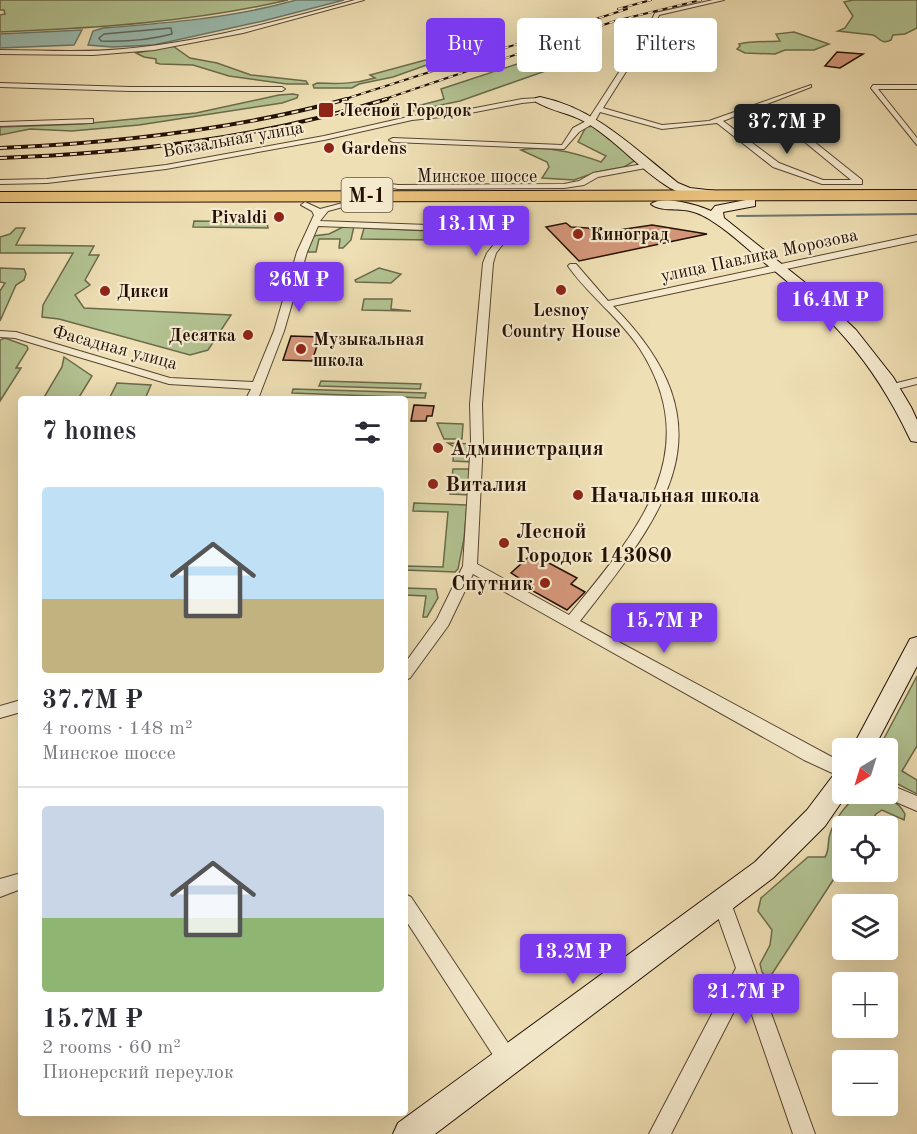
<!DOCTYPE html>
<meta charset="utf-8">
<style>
:root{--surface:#fff;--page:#f7f7f7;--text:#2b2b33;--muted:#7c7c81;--line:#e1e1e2;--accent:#7c3aed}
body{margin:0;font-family:"Old Standard TT",serif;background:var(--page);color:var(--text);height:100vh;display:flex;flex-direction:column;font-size:22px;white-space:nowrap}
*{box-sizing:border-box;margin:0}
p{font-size:20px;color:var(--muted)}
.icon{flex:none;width:33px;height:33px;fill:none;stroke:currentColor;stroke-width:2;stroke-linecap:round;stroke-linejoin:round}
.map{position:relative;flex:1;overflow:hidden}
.panel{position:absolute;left:18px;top:396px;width:390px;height:720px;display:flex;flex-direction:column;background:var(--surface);border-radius:6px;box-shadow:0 6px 24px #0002}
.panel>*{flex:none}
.hud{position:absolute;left:426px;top:18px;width:400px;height:54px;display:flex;gap:12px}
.needle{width:39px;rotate:218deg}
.fabs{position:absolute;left:832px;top:738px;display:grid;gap:12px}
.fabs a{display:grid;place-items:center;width:66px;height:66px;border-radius:6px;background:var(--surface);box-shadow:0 6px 24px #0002;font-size:30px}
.price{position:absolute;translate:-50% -51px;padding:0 14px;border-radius:6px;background:var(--accent);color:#fff;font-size:20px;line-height:39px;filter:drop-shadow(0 2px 3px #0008)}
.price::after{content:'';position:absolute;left:50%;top:36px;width:18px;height:14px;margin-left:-9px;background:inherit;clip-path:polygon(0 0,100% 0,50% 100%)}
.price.active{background:#222;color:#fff}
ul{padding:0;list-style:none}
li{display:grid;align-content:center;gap:12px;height:318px;padding:0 24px}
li+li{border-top:2px solid var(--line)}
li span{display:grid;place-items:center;height:186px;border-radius:6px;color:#555}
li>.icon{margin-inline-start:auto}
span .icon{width:108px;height:108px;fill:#fffc;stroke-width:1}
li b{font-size:26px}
h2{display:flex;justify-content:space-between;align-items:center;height:72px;padding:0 24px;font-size:26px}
.chip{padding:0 21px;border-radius:6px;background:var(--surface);box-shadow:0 6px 24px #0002;font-size:21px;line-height:54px}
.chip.active{background:var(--accent);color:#fff}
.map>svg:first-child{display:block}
.green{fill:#b3c392;stroke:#6c6a4a;stroke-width:1.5}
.water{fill:#9abcb0;stroke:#6b776b;stroke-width:1.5}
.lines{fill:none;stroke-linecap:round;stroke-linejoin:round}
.shore{stroke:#5f665a;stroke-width:1.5}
.stream{stroke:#6b776b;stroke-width:2}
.building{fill:#d4967a;stroke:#241003;stroke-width:1.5}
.street-casing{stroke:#57442f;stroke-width:2}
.secondary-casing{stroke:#241003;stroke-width:2}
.highway-casing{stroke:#241003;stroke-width:2}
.street{fill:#f5eace;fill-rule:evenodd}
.secondary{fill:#f5eace;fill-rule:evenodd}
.highway{fill:#e8c07a;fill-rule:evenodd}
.rail-far1-casing{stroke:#241003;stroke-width:2}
.rail-casing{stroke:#241003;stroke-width:4}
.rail-far1{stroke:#f5eace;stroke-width:1.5;stroke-dasharray:5;stroke-linecap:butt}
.rail{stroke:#f5eace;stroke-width:2;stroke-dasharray:7;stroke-linecap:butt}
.poi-dot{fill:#8f2418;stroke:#f5eace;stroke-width:2}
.labels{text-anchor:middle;stroke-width:4.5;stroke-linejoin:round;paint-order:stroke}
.far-poi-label{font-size:18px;font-weight:bold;fill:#241003;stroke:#f5eace;text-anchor:start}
.far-street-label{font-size:18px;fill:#241003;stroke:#f5eace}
.shield{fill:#f5eace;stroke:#635140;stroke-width:1.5}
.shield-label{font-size:20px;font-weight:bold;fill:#241003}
.poi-label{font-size:21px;font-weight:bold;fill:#241003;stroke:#f5eace;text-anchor:start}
</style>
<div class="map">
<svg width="917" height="1134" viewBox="0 0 917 1134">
<rect width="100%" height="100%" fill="#efdfb4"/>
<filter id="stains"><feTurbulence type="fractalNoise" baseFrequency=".00333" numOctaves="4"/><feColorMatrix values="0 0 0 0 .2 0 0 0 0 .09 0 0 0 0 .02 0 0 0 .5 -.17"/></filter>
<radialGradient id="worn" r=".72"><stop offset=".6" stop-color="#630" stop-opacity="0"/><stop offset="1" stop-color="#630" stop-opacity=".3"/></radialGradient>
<!-- green -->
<g class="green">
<path d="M 0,0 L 288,0 C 193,22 97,28 0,32 L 0,15 L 5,14 L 4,10 L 0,10 Z"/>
<path d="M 853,0 L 917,0 L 917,28 L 905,34 L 893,35 L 891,40 C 881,45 880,38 873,35 L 838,31 L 845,28 L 853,16 L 844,2 Z"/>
<path d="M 794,32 L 829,44 L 814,50 L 785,50 L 775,54 L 745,53 L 737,49 L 740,46 L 739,44 C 753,41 766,42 780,41 L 776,34 Z"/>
<path d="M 173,46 L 190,58 L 217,63 L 251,75 L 306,81 L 308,84 L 287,84 L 229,76 L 193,65 L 160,64 L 156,63 L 156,59 L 144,57 L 136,53 Z"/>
<path d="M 466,49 L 469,50 L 393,77 L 359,84 L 352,88 L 314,88 L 313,85 L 317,83 C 338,84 354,84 375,78 L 370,75 Z"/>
<path d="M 526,61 L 551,69 L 460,101 L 413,111 L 410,108 L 444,99 L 441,89 Z"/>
<path d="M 293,94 L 298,95 L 297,98 L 282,103 L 139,125 L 72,131 L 30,129 L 0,135 L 0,127 L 81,124 L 196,113 L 279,95 Z"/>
<path d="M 594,126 L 636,160 L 624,167 L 597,172 L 574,180 L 542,178 L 549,167 L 547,162 L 521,150 C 547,145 576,153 601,162 L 606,156 L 578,142 L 586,127 Z"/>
<path d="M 194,221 L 267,222 L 268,228 L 193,227 Z"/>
<path d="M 345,226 L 354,226 L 351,240 L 343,248 L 339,248 L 340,239 L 319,239 L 316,252 L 307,252 L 313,236 L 329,234 Z"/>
<path d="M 16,228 L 25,228 L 16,245 L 94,246 L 89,255 L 99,255 L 85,280 L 90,285 L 75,295 L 84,308 L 231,315 L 208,350 L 190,355 L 59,319 L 42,317 L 43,305 L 73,253 L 0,253 L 0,237 L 10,234 Z"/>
<path d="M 364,228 L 433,231 L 432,240 L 361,239 Z"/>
<path d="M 0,268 L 24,269 L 26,274 L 24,280 L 16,285 L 0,321 L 0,291 L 5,283 L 0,282 Z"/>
<path d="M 379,268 L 401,274 L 391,283 L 356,282 L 355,280 Z"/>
<path d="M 364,299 L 392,299 L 391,309 L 411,311 L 362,310 Z"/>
<path d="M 5,338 L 27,346 L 28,349 L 16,368 L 21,368 L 0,401 L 0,340 Z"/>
<path d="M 64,357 L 92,376 L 78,399 L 43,399 L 62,367 Z"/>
<path d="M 321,381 L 421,384 L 420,389 L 319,386 Z"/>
<path d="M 117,383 L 151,385 L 145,399 L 109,399 Z"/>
<path d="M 293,389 L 426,393 L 425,398 L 292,393 Z"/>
<path d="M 437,423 L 463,424 L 462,439 L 444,439 Z"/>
<path d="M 448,443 L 472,444 L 471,462 L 453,461 L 454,447 Z"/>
<path d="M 453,469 L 470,469 L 470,495 L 450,494 Z"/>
<path d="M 414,503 L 467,505 L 464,539 L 458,569 L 455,572 L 405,570 L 405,566 L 443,567 L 448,512 L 413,511 Z"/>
<path d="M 405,588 L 436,589 L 438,598 L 427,617 L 423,617 L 426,596 L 405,595 Z"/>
<path d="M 917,676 L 917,746 L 902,771 L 917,780 L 917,794 L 888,779 L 888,748 L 879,748 Z"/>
<path d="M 862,794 C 879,793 896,798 905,814 L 904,820 L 882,810 L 876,814 L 868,826 L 843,826 L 843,865 L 768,980 L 762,972 L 760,964 L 770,945 L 772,930 L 758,911 L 761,898 L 808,857 L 825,857 C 830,849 827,842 830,834 C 834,820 849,799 862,794 Z"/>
</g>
<!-- water -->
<g class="water">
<path d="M 296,0 L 344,0 L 263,21 L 154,45 L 112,47 L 88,45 L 93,31 L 103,28 C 168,23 233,18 296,0 Z"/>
<path d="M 82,30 L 74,45 L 0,48 L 0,34 Z"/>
</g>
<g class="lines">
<!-- shore -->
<path class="shore" d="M 171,28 L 172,34 C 149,40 125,42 101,41 L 99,38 L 104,34 Z"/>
<!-- stream -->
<path class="stream" d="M 737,216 L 917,214"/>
</g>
<!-- building -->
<g class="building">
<path d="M 837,52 L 863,54 L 840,68 L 825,66 Z"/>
<path d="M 566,223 L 571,227 L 588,228 L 599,233 L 652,225 L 707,234 L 579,261 L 546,227 Z"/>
<path d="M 291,336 L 320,337 L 312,361 L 283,360 Z"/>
<path d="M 414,405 L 434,406 L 432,416 L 427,416 L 426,421 L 411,421 Z"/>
<path d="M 532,554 L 577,578 L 571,584 L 585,592 L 567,610 L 515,581 L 519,578 L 511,573 Z"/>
</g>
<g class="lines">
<!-- street casing -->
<g class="street-casing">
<g id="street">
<path d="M 355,0 L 364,0 L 243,33 L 154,50 L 93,55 L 0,54 L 0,50 C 41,50 82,53 123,49 C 202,42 279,21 355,0 Z"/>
<path d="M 713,0 L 724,0 L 659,15 L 653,29 L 603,108 L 662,125 L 709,121 L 811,85 L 811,87 L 767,104 L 862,180 L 862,184 L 822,184 L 773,167 L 717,123 L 662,129 L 600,112 L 594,123 L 579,132 L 564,149 L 393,142 L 389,140 L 393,138 L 562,145 L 573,128 L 588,120 L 647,29 L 655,13 ZM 761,106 L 851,180 L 823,180 L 779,163 L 723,121 Z"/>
<path d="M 0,83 L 130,87 L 282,87 L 285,89 L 282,91 L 130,91 L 0,87 Z"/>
<path d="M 873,85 L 917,85 L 917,89 L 878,89 L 917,138 L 917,145 L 871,88 Z"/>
<path d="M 540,98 L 542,101 L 522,103 L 460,115 L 412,120 L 324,140 L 166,169 L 47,183 L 0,184 L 0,180 L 47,179 L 166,165 L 324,136 L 412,116 L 460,111 L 522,99 Z"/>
<path d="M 93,119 L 93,123 L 90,123 L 0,126 L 0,122 Z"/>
<path d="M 648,163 L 651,163 L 651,167 L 598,177 L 584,185 L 564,188 L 398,189 L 359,182 L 363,180 L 398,185 L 564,184 L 579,181 L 593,173 Z"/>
<path d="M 305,202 L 320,209 L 343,203 L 343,207 L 328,211 L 320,221 L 509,228 L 513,231 L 496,253 L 493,263 L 482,404 L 483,441 L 477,564 L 569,615 C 635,534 707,454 640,349 C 620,318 589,296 568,266 L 570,264 L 576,264 L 608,301 L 917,235 L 917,241 L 613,306 C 733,427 668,509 580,621 L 843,763 L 843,778 L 804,760 L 473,574 L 448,626 L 410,678 L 405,680 L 405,663 L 437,619 L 463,566 L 471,441 L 470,404 L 483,263 L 487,253 L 503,233 L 318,226 L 307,252 L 284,331 L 258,399 L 246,399 L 251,389 L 169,384 L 15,338 L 0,337 L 0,331 L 16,332 L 170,378 L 253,382 L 274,331 L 297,252 L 314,215 L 312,211 L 301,205 Z"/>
<path d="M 917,378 L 917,384 L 893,390 L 888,387 L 889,385 Z"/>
<path d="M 21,700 L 21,712 L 0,718 L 0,706 Z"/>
<path d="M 888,784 L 917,796 L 917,811 L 882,796 L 881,794 L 888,794 Z"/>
<path d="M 21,873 L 21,889 L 0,897 L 0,879 Z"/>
<path d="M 405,894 L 411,897 L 516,1055 L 519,1062 L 516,1069 L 509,1072 L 502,1069 L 405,919 Z"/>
<path d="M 722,894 L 728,897 L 731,903 L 815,1134 L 793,1134 L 744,992 L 671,1134 L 649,1134 L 736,968 L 713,903 L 716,897 Z"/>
</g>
</g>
<!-- secondary casing -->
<g class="secondary-casing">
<g id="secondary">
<path d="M 540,97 C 595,108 635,149 678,183 L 690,188 L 716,191 L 718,194 C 708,203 681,194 670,188 C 640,170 617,141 587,123 C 571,113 553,112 536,102 L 536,98 Z"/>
<path d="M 751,199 L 755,200 L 755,206 L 723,212 L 724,218 L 813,289 L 856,330 L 893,377 L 911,407 L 917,420 L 917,442 L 911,441 L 909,437 C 872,359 828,313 761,260 C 746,248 732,234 715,223 C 708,218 699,213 690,211 C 679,208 660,212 651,204 C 662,195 699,205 711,211 L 715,206 Z"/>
<path d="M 917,637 L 917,666 L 874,748 L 852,748 L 910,639 Z"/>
<path d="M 843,770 L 843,794 L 847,794 L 825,826 L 773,878 L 435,1134 L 393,1134 L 398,1123 L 755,862 L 807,810 L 835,773 Z"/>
</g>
</g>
<!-- highway casing -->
<g class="highway-casing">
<path id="highway" d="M 917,190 L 917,200 L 0,202 L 0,192 Z"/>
</g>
<!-- street -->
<use href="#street" class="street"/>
<!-- secondary -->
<use href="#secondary" class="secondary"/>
<!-- highway -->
<use href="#highway" class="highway"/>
<!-- rail-far1 casing -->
<g class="rail-far1-casing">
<g id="rail-far1">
<path d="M 618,9 L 651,0"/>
<path d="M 342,100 L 627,9"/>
<path d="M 382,100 L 615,21 L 701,0"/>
</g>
</g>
<!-- rail casing -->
<g class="rail-casing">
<g id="rail">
<path d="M 0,148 C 117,143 234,130 347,99"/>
<path d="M 0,158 C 131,153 261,138 387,99"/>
</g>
</g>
<!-- rail-far1 -->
<use href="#rail-far1" class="rail-far1"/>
<!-- rail -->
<use href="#rail" class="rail"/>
</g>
<!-- markers -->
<g class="poi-dot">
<rect x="318" y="102" width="16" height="16" rx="3"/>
<circle cx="329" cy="148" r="6"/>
<circle cx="279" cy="217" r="6"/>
<circle cx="578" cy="234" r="6"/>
<circle cx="561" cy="290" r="6"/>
<circle cx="105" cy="291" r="6"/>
<circle cx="248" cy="335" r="6"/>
<circle cx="301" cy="349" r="6"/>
<circle cx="438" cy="448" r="6"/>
<circle cx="433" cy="484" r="6"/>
<circle cx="578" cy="495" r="6"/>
<circle cx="504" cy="543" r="6"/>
<circle cx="545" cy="583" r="6"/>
</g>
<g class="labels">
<!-- far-poi labels -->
<g class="far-poi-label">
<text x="340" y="116">Лесной Городок</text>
<text x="341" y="154">Gardens</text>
<text x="267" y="223" text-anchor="end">Pivaldi</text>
<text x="590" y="240">Киноград</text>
<text x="117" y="297">Дикси</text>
<text x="561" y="316" text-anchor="middle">Lesnoy<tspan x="561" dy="21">Country House</tspan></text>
<text x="236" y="341" text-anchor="end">Десятка</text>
<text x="313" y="345">Музыкальная<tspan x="313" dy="21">школа</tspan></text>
</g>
<!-- far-street labels -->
<g class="far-street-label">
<text transform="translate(233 139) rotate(-10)" y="6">Вокзальная улица</text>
<text x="477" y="182">Минское шоссе</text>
<text transform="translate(759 255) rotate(-12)" y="6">улица Павлика Морозова</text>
<text transform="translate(115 347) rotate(15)" y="6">Фасадная улица</text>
</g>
<!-- shield labels -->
<rect class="shield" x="341.5" y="178" width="51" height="34" rx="4.5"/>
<g class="shield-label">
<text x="367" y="202">М-1</text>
</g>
<!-- poi labels -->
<g class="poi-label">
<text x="450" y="455">Администрация</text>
<text x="445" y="491">Виталия</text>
<text x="590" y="502">Начальная школа</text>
<text x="516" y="538">Лесной<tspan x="516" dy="24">Городок 143080</tspan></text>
<text x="533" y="590" text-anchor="end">Спутник</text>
</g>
</g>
<rect width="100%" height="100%" filter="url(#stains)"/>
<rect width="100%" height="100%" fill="url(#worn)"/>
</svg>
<div class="fabs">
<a><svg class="needle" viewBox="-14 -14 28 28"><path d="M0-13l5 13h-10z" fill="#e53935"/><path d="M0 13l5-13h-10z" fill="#7c7c81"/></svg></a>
<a><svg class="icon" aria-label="locate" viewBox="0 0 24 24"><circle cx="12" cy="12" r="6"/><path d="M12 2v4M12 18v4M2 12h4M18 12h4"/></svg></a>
<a><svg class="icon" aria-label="layers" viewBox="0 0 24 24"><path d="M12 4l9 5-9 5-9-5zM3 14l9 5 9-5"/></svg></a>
<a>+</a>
<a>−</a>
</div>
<b class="price active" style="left:787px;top:155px">37.7M ₽</b>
<b class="price" style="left:476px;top:257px">13.1M ₽</b>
<b class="price" style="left:299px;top:313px">26M ₽</b>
<b class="price" style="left:830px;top:333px">16.4M ₽</b>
<b class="price" style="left:664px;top:654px">15.7M ₽</b>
<b class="price" style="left:573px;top:985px">13.2M ₽</b>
<b class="price" style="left:746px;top:1025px">21.7M ₽</b>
<div class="hud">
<a class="chip active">Buy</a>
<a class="chip">Rent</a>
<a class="chip">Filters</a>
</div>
<section class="panel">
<h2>7 homes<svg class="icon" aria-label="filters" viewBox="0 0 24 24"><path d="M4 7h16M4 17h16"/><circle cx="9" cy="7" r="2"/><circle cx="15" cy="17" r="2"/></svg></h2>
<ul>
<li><span style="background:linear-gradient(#bfe0f5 60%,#c2b280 0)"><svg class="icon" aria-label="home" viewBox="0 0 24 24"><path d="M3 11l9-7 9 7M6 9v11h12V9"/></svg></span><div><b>37.7M ₽</b><p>4 rooms · 148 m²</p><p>Минское шоссе</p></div></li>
<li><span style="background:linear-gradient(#c9d6e8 60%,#8fb573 0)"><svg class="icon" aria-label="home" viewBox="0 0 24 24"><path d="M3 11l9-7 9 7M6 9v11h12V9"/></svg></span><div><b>15.7M ₽</b><p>2 rooms · 60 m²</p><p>Пионерский переулок</p></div></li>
</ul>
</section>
</div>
